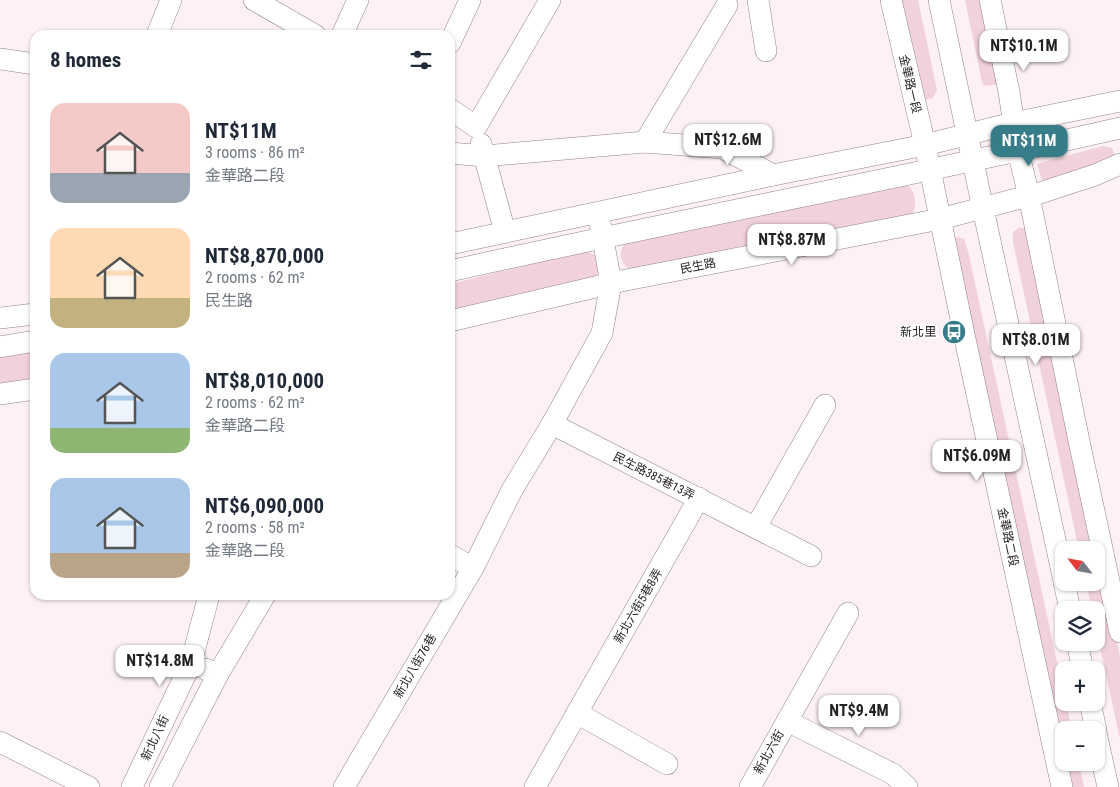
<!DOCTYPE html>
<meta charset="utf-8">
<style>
:root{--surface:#fff;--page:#f6f6f7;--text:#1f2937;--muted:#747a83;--accent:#367c89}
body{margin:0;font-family:"Roboto Condensed","Noto Sans TC",sans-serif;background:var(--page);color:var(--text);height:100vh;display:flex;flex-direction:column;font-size:19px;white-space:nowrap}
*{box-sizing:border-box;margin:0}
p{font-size:16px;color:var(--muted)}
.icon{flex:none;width:28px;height:28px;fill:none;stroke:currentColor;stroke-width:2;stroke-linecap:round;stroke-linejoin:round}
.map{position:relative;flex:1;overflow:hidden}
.panel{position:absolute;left:30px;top:30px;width:425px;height:570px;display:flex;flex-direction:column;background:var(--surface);border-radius:15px;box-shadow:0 1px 4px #0004}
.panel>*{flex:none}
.needle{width:32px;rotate:301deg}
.fabs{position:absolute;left:1055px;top:541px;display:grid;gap:10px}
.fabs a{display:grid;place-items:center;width:50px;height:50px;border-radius:10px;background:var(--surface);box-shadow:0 1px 4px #0004;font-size:25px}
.price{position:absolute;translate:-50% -42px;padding:0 11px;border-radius:10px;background:#fff;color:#222;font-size:16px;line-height:32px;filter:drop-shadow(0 1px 2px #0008)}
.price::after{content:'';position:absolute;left:50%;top:30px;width:15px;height:11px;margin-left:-8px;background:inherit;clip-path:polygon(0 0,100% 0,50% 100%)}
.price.current{background:var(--accent);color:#fff}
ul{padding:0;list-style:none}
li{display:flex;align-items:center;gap:15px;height:125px;padding:0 20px}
li span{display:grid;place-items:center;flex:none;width:140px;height:100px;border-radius:15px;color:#555}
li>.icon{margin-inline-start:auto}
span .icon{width:60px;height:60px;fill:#fffc;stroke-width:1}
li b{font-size:21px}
h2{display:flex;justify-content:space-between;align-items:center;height:60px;padding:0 20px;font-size:21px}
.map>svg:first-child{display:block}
.green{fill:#f1d2da}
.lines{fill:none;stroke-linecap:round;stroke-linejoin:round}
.minor-casing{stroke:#938286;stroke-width:22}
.minor{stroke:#fff;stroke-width:21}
.labels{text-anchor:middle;stroke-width:4;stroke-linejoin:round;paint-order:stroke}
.street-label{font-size:12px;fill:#292324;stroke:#fff}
.poi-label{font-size:12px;fill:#292324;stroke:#fff;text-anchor:end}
</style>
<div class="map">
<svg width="1120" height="787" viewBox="0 0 1120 787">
<rect width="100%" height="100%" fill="#fdf1f4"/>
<!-- green -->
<g class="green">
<path d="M 899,0 L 918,0 L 937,90 L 933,98 L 924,100 Z"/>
<path d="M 965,0 L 985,0 L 999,84 L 985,86 L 982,82 Z"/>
<path d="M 1103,146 L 1112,148 L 1115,155 L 1114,158 L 1043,183 L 1037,164 L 1040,163 Z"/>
<path d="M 903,183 C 916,188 917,202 913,214 L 633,272 C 621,265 617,254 625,242 Z"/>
<path d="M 1020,227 L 1026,229 L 1030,241 L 1120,656 L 1120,739 L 1096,629 L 1096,610 L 1092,610 L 1086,583 L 1096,582 L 1096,550 L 1079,550 L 1013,242 L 1013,232 Z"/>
<path d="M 958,237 L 964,239 L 968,251 L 1064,694 L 1064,702 L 1066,703 L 1072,730 L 1064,730 L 1064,762 L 1079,763 L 1084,787 L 1066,787 L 954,239 Z"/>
<path d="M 585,251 L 597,256 L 600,268 L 594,281 L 450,316 L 450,284 Z"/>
<path d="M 35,351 L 35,385 L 0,389 L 0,355 Z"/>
</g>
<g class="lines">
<!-- minor casing -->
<g class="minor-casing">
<g id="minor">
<path d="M 254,0 L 315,35"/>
<path d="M 758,0 L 766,51"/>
<path d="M 891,0 L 925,145 L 965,339 L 1062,787"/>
<path d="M 939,0 C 979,194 1022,388 1064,581"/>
<path d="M 990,0 L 1009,92 L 1018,151 L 1029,196 L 1079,441 L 1120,632"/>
<path d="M 157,35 L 171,0"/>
<path d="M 342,35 L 358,0"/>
<path d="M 450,43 L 470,0"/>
<path d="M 0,59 L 35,64"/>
<path d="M 450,109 L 476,127 L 550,0"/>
<path d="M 645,142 L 727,5"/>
<path d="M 481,144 L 505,232"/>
<path d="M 450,153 L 484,156 L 645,142 L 722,148 L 773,175"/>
<path d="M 450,244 L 773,175 L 925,145 L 1013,123 L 1120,101"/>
<path d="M 450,271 C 673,221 898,179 1120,128"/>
<path d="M 0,318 L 35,314"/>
<path d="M 450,321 L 621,281 L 940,219 L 1040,193 L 1095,175 L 1120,164"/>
<path d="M 0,347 L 35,341"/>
<path d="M 0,394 L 35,389"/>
<path d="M 552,424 L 811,556"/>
<path d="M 756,527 L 825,405"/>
<path d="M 473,568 L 512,490 L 552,424 L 602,333 L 611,283 L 600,223"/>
<path d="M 1064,582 L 1070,610"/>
<path d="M 1077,642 L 1083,670"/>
<path d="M 205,669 L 218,674 L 265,595"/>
<path d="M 1090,702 L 1096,730"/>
<path d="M 577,713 L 667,764"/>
<path d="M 787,721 L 893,774 L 907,787"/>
<path d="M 1096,733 L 1108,787"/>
<path d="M 0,742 L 89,787"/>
<path d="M 132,787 L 191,663 L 209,595"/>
<path d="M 160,787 L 218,674"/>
<path d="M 344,787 L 473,568 L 450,555"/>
<path d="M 535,787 L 699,498"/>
<path d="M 750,787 L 848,613"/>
</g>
</g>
<!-- minor -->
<use href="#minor" class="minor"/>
</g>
<!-- icons -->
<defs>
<g id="bus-disc" transform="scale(1.25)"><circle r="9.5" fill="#367c89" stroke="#fff"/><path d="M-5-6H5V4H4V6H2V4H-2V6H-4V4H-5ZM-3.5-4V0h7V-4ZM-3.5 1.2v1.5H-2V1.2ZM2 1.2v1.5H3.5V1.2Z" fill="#fff"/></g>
</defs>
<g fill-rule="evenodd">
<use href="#bus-disc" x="954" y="332"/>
</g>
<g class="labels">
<!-- street labels -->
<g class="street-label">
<text transform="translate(910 84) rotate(77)" y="4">金華路一段</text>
<text transform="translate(698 266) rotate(-11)" y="4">民生路</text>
<text transform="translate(654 476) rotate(27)" y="4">民生路385巷13弄</text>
<text transform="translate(1008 537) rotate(78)" y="4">金華路二段</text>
<text transform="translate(638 606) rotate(-60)" y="4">新北六街5巷8弄</text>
<text transform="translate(415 666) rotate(-60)" y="4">新北八街76巷</text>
<text transform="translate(155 738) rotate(-65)" y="4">新北八街</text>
<text transform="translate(769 752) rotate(-61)" y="4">新北六街</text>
</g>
<!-- poi labels -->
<g class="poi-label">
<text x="936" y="336">新北里</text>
</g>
</g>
</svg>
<div class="fabs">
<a><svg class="needle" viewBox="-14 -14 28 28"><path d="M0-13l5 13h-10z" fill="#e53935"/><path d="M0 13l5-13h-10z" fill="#747a83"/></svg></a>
<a><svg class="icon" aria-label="layers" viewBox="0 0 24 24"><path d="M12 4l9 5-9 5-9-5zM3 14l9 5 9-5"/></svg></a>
<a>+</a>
<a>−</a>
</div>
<b class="price" style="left:1024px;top:72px">NT$10.1M</b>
<b class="price" style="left:728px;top:166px">NT$12.6M</b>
<b class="price current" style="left:1029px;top:167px">NT$11M</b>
<b class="price" style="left:792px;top:266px">NT$8.87M</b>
<b class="price" style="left:1036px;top:366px">NT$8.01M</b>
<b class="price" style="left:977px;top:482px">NT$6.09M</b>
<b class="price" style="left:160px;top:687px">NT$14.8M</b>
<b class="price" style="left:859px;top:737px">NT$9.4M</b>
<section class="panel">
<h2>8 homes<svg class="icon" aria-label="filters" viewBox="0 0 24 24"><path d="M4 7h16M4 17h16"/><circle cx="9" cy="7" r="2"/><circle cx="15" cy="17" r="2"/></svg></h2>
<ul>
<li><span style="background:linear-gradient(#f6c9c9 70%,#9aa5b1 0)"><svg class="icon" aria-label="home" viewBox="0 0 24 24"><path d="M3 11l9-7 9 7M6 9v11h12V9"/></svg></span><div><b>NT$11M</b><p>3 rooms · 86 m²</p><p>金華路二段</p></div></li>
<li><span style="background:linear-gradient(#ffd9b3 70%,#c2b280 0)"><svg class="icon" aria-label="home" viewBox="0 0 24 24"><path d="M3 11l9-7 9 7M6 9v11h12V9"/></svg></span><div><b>NT$8,870,000</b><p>2 rooms · 62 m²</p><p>民生路</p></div></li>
<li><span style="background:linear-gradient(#a9c7e8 75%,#8fb573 0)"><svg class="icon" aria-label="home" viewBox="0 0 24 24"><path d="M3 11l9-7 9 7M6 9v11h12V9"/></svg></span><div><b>NT$8,010,000</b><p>2 rooms · 62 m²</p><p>金華路二段</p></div></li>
<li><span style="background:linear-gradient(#a9c7e8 75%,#b9a48a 0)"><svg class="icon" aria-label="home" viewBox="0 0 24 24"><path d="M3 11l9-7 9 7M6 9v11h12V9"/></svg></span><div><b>NT$6,090,000</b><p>2 rooms · 58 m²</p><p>金華路二段</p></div></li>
</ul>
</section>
</div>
